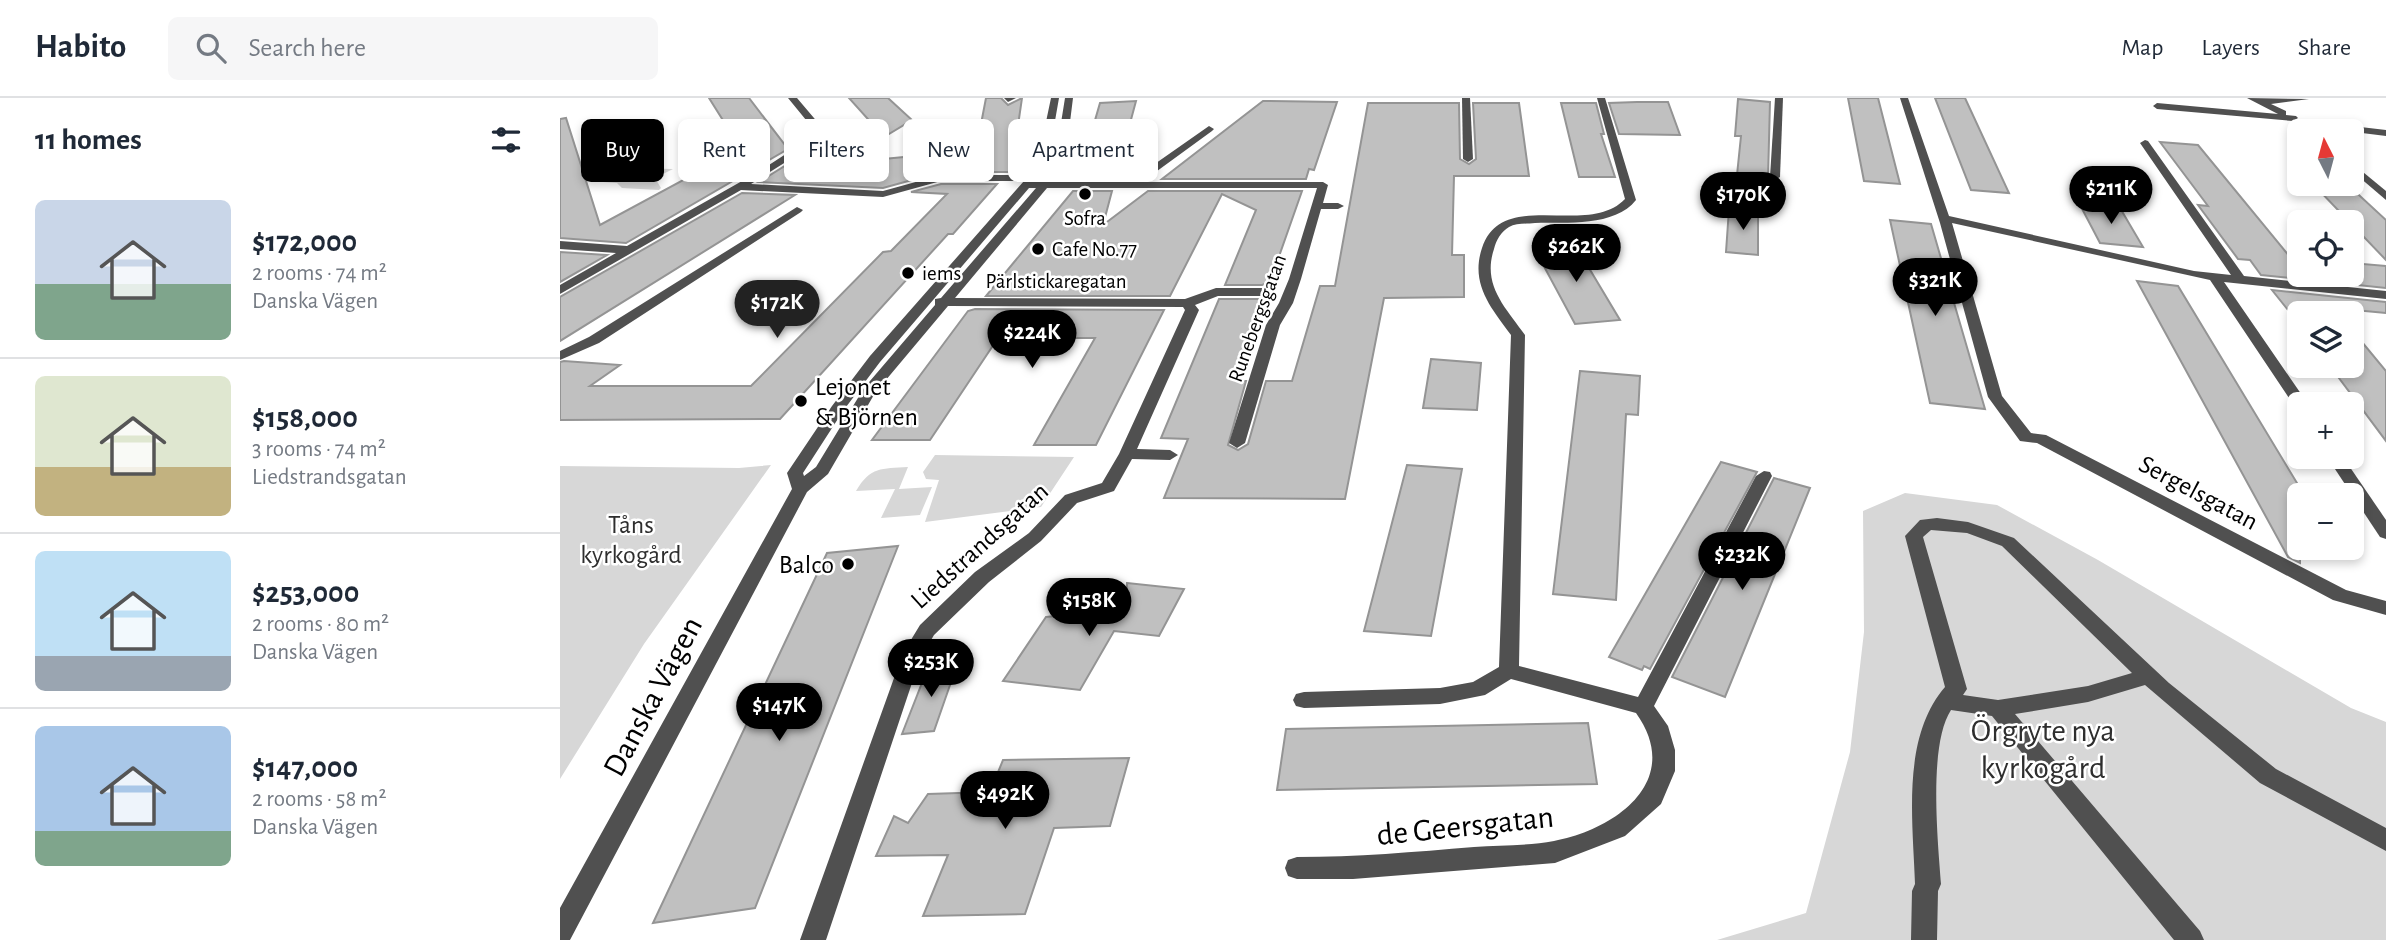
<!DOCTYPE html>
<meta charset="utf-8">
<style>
:root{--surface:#fff;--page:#f6f6f7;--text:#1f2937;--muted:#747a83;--line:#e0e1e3;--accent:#000}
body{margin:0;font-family:"Alegreya Sans",sans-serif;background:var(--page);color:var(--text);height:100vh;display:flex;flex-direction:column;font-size:26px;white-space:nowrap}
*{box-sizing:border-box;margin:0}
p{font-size:23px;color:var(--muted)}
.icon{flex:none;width:38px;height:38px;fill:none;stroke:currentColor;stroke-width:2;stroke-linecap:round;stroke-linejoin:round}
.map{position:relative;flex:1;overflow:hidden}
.details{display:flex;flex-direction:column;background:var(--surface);width:560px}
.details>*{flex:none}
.guide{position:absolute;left:21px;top:21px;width:665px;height:63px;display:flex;gap:14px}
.needle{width:46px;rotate:354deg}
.tools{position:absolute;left:1727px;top:21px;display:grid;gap:14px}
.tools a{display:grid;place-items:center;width:77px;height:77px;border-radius:10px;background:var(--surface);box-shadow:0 4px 10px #0003;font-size:35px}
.price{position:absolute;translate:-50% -60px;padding:0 16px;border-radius:24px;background:var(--accent);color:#fff;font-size:23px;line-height:46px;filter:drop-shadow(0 2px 4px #0008)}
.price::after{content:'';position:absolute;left:50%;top:42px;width:21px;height:16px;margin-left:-10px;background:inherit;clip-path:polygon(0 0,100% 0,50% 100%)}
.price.active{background:#222;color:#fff}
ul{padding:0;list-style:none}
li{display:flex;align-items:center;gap:21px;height:175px;padding:0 35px}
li+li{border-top:2px solid var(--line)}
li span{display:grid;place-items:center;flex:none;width:196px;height:140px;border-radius:10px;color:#555}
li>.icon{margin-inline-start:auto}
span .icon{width:84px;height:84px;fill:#fffc;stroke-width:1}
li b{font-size:30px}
h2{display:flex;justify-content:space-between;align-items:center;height:84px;padding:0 35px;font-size:30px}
.pill{padding:0 24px;border-radius:10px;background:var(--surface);box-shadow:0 4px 10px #0003;font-size:24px;line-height:63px}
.pill.active{background:var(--accent);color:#fff}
header{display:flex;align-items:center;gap:42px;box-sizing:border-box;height:98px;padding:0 35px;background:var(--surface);border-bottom:2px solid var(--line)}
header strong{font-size:33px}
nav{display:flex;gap:38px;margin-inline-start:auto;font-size:24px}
.search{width:490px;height:63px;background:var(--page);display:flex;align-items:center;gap:18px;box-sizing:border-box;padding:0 24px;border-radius:10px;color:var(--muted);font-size:26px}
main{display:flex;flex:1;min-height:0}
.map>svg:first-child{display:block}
.green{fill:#d7d7d7}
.building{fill:#c0c0c0;stroke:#949494;stroke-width:2}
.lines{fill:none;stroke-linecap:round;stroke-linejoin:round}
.minor{fill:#505050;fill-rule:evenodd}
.poi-dot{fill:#000;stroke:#fff;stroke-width:2.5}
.labels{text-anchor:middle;stroke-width:5;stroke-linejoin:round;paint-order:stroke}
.far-poi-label{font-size:21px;fill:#000;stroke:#fff;text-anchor:start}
.far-street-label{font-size:21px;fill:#000;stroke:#fff}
.poi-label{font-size:26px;fill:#000;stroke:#fff;text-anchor:start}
.street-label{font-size:26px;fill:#000;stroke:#fff}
.park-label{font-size:26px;fill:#2e2e2e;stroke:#fff}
.near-street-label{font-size:32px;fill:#000;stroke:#fff}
.near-park-label{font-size:32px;fill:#2e2e2e;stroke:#fff}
</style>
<header>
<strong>Habito</strong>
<div class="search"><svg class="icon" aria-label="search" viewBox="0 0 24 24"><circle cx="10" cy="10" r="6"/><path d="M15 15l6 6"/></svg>Search here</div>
<nav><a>Map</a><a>Layers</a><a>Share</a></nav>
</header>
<main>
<section class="details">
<h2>11 homes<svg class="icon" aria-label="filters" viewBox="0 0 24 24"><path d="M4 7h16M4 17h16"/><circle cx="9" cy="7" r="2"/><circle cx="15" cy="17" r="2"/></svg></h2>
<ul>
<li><span style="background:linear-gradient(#c9d6e8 60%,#7fa58c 0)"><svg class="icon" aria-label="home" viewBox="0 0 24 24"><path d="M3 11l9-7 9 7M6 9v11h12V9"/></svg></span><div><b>$172,000</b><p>2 rooms · 74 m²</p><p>Danska Vägen</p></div></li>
<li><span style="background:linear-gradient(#dfe7d0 65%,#c2b280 0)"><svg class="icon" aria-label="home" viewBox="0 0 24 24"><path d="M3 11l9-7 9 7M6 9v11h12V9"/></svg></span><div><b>$158,000</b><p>3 rooms · 74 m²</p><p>Liedstrandsgatan</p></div></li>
<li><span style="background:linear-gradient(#bfe0f5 75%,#9aa5b1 0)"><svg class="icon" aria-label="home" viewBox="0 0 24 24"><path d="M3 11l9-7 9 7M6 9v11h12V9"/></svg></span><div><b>$253,000</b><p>2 rooms · 80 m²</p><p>Danska Vägen</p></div></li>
<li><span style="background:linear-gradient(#a9c7e8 75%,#7fa58c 0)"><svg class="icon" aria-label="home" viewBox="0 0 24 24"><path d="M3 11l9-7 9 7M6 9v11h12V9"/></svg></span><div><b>$147,000</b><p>2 rooms · 58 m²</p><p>Danska Vägen</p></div></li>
</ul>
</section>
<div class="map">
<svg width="1826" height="842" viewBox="0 0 1826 842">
<rect width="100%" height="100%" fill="#fff"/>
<!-- green -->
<g class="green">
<path d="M 68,70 L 113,71 L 95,80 L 101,90 L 99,92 L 62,90 L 57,85 L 43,84 Z"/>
<path d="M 375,357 L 514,359 L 481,409 L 365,424 L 379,382 L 366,381 L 363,374 Z"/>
<path d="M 211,367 L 84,546 L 0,681 L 0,368 L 179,370 Z"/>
<path d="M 348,369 L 339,391 L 372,389 L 360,417 L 321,420 L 335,391 L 296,393 C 311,368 321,371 348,369 Z"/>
<path d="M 1345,395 L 1437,407 L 1538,462 L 1791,610 L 1826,624 L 1826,842 L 1157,842 L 1246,815 L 1290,654 L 1304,534 L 1303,413 Z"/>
</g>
<!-- building -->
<g class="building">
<path d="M 149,0 L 189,0 L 228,51 L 66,145 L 0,140 L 0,21 L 6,20 L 40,127 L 181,51 Z"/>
<path d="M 289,0 L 328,0 L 352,22 L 324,39 Z"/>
<path d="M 426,0 L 441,0 L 448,7 L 462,0 L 452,69 L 448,74 L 381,74 L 323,90 L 199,84 L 236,61 L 241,69 L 416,52 Z"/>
<path d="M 1288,0 L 1318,0 L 1340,86 L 1304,83 Z"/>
<path d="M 1375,0 L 1405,0 L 1449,95 L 1411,92 Z"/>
<path d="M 1178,1 L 1210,4 L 1208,80 L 1177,77 L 1181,38 L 1175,38 Z"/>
<path d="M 576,3 L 555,81 L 518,81 L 540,5 Z"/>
<path d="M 703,3 L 777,4 L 754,72 L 749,71 L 746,81 L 602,81 Z"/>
<path d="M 1077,4 L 1108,4 L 1120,37 L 1059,36 L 1049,5 Z"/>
<path d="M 808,5 L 899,5 L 900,61 L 909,66 L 916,61 L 913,5 L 959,5 L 969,78 L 894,78 L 892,157 L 904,157 L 904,199 L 824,200 L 785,401 L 604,400 L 628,341 L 601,340 L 659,201 L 705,201 L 676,283 L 686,283 L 668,347 L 678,352 L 688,346 L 706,283 L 732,283 L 760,188 L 775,188 Z"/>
<path d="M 1001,5 L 1036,5 L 1044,36 L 1041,36 L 1055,79 L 1019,79 Z"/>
<path d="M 1600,44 L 1638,47 L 1730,159 L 1740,160 L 1740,177 L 1792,177 L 1792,165 L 1826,168 L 1826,190 L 1701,177 L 1690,162 L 1678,161 L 1638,107 L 1648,108 Z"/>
<path d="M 381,86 L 437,86 L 393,136 L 388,136 L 220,321 L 0,322 L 0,264 L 4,263 L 60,267 L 30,288 L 191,288 L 323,154 L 331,153 L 387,96 L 351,94 Z"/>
<path d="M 1753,86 L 1787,86 L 1826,122 L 1826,162 Z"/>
<path d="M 513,93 L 552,93 L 543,127 L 588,93 L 742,93 L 710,184 L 702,187 L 665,187 L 696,112 L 662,96 L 610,198 L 426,198 Z"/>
<path d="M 182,95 L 235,97 L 0,243 L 0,199 Z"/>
<path d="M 1520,107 L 1560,110 L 1583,149 L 1540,145 Z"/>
<path d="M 1169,111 L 1198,113 L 1198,157 L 1166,154 Z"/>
<path d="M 1330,122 L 1371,126 L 1425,311 L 1370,305 Z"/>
<path d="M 1014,145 L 1060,222 L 1015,226 L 973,148 Z"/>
<path d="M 0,154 L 47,157 L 0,184 Z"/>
<path d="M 1577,183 L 1618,188 L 1740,390 L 1740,465 L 1728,459 Z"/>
<path d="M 1712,192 L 1826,204 L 1826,215 L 1773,210 L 1778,215 L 1740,215 L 1740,227 Z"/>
<path d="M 415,211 L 604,212 L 536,347 L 474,347 L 535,240 L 438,240 L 370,342 L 312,342 L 408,213 Z"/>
<path d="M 1792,232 L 1826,273 L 1826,343 L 1770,268 L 1792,268 Z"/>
<path d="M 871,261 L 921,265 L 917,312 L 863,310 Z"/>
<path d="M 1020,273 L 1080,278 L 1078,317 L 1066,316 L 1056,502 L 993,496 Z"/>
<path d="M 1161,364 L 1197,374 L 1090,571 L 1084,568 L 1082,572 L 1049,559 Z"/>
<path d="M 847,367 L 902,371 L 871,538 L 804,533 Z"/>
<path d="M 1214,380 L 1250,390 L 1165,599 L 1112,579 Z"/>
<path d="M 338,448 L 195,810 L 93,825 L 267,455 Z"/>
<path d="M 567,485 L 624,491 L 599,538 L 554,533 L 520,592 L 443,583 L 486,519 L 566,511 Z"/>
<path d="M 398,564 L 374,633 L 342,636 L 369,567 Z"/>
<path d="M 1028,625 L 1037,686 L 717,692 L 726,631 Z"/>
<path d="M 569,660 L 550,728 L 494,730 L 465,816 L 363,818 L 388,757 L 316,758 L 334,718 L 348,725 L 368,696 L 430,694 L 443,662 Z"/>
</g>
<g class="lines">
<!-- minor -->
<g class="minor">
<path d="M 228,0 L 237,0 L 265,33 L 259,43 L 191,86 L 323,93 L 381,77 L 469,77 L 479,57 L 491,0 L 499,0 L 489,57 L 479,77 L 485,79 L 496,56 L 505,0 L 513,0 L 506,56 L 492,84 L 569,84 L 649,28 L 654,31 L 652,33 L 582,84 L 763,84 L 768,87 L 763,105 L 778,105 L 784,108 L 778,111 L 761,111 L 741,181 L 733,205 L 720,227 L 685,345 L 677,350 L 669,345 L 706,227 L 719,205 L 729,181 L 757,90 L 487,90 L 395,200 L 625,201 L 656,190 L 703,190 L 709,186 L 715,190 L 712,197 L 707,198 L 658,198 L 635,207 L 639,212 L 577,351 L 610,352 L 618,357 L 610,362 L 572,361 L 554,393 L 517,405 L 481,443 L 429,484 L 374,537 L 360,561 L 266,842 L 240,842 L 343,555 L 360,527 L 415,474 L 469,435 L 505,397 L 542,385 L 559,356 L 625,212 L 623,209 L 388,208 L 315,295 L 268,376 L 247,394 L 10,842 L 0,842 L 0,810 L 232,391 L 227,375 L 272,308 L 310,258 L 464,83 L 381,83 L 323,99 L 181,92 L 0,196 L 0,187 L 56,155 L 0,151 L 0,143 L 67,148 L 198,74 L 252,39 L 255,33 ZM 469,90 L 476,90 L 381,200 L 375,201 L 375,207 L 304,290 L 256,369 L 244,378 L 243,375 L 283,313 L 320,264 Z"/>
<path d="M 444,0 L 456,0 L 448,4 Z"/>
<path d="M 902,0 L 910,0 L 913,61 L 908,64 L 903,61 Z"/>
<path d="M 1037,0 L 1045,0 L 1076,102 C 1055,129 1006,124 975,125 C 967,126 956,125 949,129 C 941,134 936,142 934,151 C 922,187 945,209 965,237 L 959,568 L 1078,599 L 1196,378 L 1204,373 L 1210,374 L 1212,378 L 1094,608 L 1108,628 L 1115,652 L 1115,673 L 1101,706 L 1065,738 L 995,765 L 793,781 L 737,781 L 728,778 L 725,770 L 728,762 L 737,759 C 796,759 855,754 914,749 C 940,747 969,748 994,743 C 1057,731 1124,682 1076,615 L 951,581 L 925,597 L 880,606 L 744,610 L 736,608 L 733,602 L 736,596 L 744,594 L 880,590 L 913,584 L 939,569 L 951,237 C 931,210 910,186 922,150 C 942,89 1028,140 1065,101 Z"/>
<path d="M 1215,0 L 1223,0 L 1220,79 L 1215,82 L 1210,79 Z"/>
<path d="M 1340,0 L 1348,0 L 1389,118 L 1634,173 L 1671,177 L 1580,45 L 1585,42 L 1588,43 L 1684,178 L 1826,193 L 1826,201 L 1664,184 L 1748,306 L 1740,306 L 1740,310 L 1735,309 L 1650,182 L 1392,125 L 1442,298 L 1471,335 L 1486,337 L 1786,492 L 1826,503 L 1826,517 L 1773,502 L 1477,345 L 1460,343 L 1428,299 L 1380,125 Z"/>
<path d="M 1687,0 L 1749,1 L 1711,6 L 1726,13 L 1726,17 L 1736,18 L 1738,20 L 1733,23 L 1597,11 L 1593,8 L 1597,5 L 1718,16 Z"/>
<path d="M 1741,22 L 1826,32 L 1826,38 L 1738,27 L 1736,25 Z"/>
<path d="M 1792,65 L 1826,93 L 1826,102 L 1792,73 Z"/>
<path d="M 237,109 L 243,112 L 241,114 L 39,245 L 0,262 L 0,253 L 29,239 Z"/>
<path d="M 1767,359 L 1783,359 L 1826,422 L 1826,441 L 1820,439 Z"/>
<path d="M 1377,420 L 1408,424 L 1454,440 L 1609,585 L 1716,671 L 1826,730 L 1826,753 L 1700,685 L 1585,587 L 1528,604 L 1455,616 L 1640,833 L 1644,842 L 1614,842 L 1432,618 L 1391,612 C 1368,647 1378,744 1381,786 L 1378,793 L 1377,842 L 1351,842 L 1352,793 L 1355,786 C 1353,723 1341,640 1385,589 L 1345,438 L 1360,422 ZM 1371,432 L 1407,435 L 1442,448 L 1572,575 L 1528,588 L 1438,602 L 1403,597 L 1407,591 L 1363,439 Z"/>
</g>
</g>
<!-- markers -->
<g class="poi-dot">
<circle cx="525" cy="96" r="7"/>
<circle cx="478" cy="151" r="7"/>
<circle cx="348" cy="175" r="7"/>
<circle cx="241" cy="303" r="7"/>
<circle cx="288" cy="466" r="7"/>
</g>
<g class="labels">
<!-- far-poi labels -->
<g class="far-poi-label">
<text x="525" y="127" text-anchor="middle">Sofra</text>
<text x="492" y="158">Cafe No.77</text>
<text x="362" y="182">iems</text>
</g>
<!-- far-street labels -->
<g class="far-street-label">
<text x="496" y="190">Pärlstickaregatan</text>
<text transform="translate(697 220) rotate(-70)" y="7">Runebergsgatan</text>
</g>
<!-- poi labels -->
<g class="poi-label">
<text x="255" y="297">Lejonet<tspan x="255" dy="30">&amp; Björnen</tspan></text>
<text x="274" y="475" text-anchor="end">Balco</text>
</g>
<!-- street labels -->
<g class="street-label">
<text transform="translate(1639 394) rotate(28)" y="9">Sergelsgatan</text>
<text transform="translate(419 447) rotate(-42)" y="9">Liedstrandsgatan</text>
</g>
<!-- park labels -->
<g class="park-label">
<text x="71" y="435">Tåns<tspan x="71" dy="30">kyrkogård</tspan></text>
</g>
<!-- near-street labels -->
<g class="near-street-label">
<text transform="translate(92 598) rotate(-62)" y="11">Danska Vägen</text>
<text transform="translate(905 727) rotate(-6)" y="11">de Geersgatan</text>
</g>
<!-- near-park labels -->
<g class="near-park-label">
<text x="1483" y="643">Örgryte nya<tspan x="1483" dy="37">kyrkogård</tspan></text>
</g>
</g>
</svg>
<div class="tools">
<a><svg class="needle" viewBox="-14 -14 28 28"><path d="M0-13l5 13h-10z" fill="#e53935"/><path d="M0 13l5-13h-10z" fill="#747a83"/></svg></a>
<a><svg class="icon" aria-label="locate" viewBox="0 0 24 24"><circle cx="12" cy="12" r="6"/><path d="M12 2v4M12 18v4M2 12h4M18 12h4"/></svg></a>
<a><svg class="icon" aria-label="layers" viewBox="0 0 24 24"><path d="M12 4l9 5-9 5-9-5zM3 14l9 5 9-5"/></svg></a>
<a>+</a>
<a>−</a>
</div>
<b class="price" style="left:1551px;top:128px">$211K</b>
<b class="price" style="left:1183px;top:134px">$170K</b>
<b class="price" style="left:1016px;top:186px">$262K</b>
<b class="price" style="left:1375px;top:220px">$321K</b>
<b class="price active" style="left:217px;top:242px">$172K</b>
<b class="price" style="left:472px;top:272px">$224K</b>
<b class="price" style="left:1182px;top:494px">$232K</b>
<b class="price" style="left:529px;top:540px">$158K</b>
<b class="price" style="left:371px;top:601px">$253K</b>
<b class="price" style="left:219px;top:645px">$147K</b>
<b class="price" style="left:445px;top:733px">$492K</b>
<div class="guide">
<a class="pill active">Buy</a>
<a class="pill">Rent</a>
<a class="pill">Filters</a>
<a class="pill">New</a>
<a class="pill">Apartment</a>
</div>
</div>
</main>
